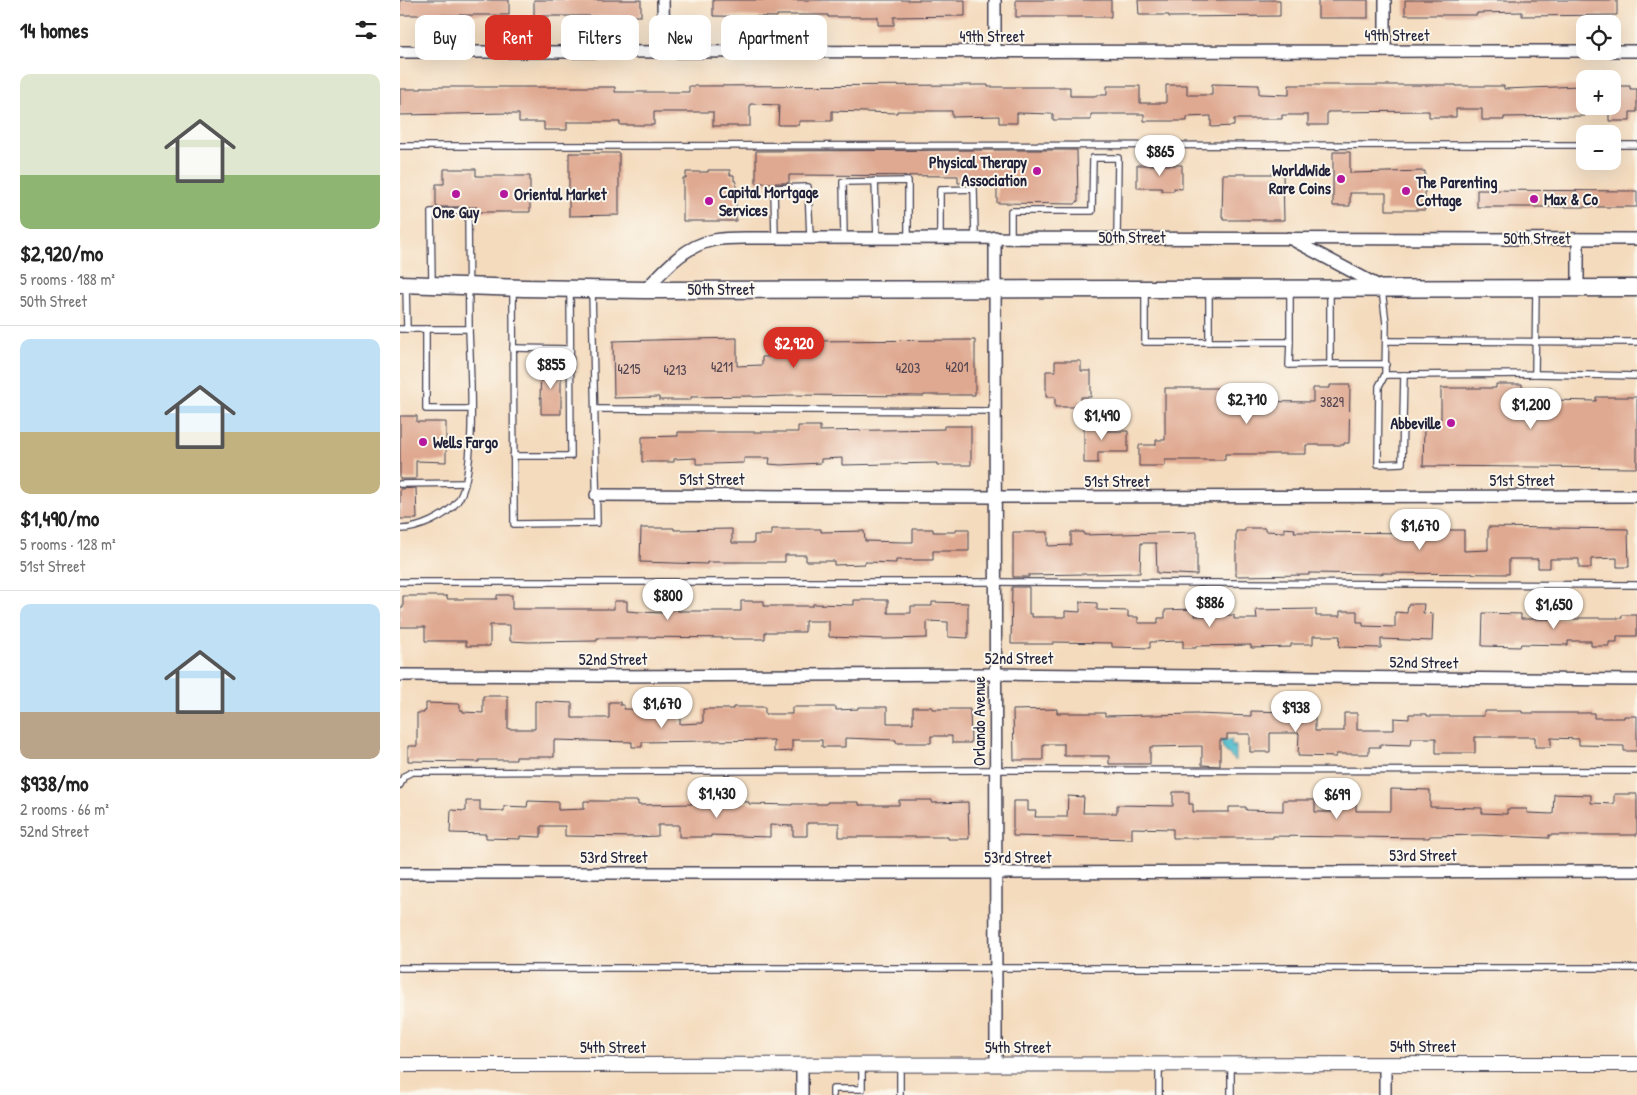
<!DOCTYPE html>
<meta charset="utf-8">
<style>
:root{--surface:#fff;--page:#f2f2f2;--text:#222;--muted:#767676;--line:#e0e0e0;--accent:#d93025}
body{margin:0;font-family:"Patrick Hand",sans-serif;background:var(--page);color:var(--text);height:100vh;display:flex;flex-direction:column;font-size:19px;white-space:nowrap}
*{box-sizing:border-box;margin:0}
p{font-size:16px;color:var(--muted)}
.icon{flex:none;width:28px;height:28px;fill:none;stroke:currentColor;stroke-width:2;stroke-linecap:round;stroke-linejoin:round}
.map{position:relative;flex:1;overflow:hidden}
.side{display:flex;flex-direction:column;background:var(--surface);width:400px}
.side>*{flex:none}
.guide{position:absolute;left:15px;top:15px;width:475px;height:45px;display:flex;gap:10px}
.tools{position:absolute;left:1176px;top:15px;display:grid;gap:10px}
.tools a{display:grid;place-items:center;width:45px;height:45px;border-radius:10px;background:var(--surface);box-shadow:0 5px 20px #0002;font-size:25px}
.price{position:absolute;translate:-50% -42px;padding:0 11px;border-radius:18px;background:#fff;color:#222;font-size:16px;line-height:32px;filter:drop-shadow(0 1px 2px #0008)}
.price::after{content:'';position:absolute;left:50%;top:30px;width:15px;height:11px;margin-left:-8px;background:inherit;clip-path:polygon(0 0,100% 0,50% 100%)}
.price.active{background:var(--accent);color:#fff}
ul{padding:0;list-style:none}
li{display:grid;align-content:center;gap:10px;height:265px;padding:0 20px}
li+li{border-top:1px solid var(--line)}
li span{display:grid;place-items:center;height:155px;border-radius:10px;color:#555}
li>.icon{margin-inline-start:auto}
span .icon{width:90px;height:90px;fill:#fffc;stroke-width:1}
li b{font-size:21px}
h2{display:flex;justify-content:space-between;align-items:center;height:60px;padding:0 20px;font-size:21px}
.pill{padding:0 18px;border-radius:10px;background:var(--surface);box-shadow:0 5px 20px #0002;font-size:18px;line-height:45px}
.pill.active{background:var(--accent);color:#fff}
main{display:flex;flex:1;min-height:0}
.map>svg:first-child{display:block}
.water{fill:url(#water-ripples);stroke:#3a7084}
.building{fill:#dfa890}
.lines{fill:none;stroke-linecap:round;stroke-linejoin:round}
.service-casing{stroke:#423e4f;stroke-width:8}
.minor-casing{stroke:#423e4f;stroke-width:14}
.tertiary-casing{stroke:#423e4f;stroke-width:16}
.secondary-casing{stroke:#423e4f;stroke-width:19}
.service{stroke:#fff;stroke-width:5.5}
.minor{stroke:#fff;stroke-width:11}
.tertiary{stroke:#fff;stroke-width:14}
.secondary{stroke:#fff;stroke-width:16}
.poi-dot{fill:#b5179e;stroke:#fbf7ec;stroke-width:2}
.labels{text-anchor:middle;stroke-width:4;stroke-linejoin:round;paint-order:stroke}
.number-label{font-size:14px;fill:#514450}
.street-label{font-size:16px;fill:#22223b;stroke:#fbf7ec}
.poi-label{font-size:16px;font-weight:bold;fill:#22223b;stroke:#fbf7ec;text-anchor:start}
</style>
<main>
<section class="side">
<h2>14 homes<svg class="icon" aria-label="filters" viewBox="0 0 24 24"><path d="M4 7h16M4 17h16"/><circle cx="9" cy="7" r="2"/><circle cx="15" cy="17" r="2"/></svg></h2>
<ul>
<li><span style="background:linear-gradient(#dfe7d0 65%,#8fb573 0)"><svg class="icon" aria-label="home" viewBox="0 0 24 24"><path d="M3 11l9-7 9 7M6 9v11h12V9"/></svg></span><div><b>$2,920/mo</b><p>5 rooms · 188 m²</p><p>50th Street</p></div></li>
<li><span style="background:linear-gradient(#bfe0f5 60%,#c2b280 0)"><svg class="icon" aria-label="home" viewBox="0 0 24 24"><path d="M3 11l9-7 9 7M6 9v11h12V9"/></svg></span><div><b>$1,490/mo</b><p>5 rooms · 128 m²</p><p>51st Street</p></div></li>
<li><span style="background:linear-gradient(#bfe0f5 70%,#b9a48a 0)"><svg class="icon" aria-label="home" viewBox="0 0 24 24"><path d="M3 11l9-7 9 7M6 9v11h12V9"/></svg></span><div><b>$938/mo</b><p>2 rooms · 66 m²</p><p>52nd Street</p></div></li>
</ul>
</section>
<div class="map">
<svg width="1237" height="1095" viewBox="0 0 1237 1095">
<defs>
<pattern id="water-ripples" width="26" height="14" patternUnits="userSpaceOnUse" patternTransform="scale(1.25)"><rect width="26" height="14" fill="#53becd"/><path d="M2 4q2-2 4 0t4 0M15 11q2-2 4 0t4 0" fill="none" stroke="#449aa8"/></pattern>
</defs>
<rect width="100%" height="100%" fill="#fbf7ec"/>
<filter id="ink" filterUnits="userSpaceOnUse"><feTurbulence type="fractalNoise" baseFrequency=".02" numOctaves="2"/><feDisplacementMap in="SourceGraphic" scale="10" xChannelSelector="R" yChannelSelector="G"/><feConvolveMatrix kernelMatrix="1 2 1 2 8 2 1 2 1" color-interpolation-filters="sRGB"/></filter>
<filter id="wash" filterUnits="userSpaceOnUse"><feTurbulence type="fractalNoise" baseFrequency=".0096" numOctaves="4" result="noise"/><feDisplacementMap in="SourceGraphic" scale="20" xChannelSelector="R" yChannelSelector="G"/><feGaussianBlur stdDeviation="1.12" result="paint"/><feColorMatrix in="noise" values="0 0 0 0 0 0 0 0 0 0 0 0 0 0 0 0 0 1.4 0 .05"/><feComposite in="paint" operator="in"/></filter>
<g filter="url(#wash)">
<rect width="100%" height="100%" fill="#f4dbbe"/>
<!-- water -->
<path class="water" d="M 820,740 L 832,740 L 831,745 L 836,746 L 836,761 L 824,750 Z"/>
<g id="blocks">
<!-- building -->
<g class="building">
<rect x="0" y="0" width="109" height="15"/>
<rect x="134" y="0" width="107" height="16"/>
<path d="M 313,0 L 565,0 L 565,16 L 494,17 L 494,25 L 478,25 L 478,17 L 428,17 L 428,15 L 377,15 L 377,17 L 313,16 Z"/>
<rect x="616" y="0" width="95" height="17"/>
<path d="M 738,0 L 880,0 L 880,16 L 769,17 L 769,15 L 739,15 Z"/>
<rect x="918" y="0" width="50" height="18"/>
<path d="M 1005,0 L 1217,0 L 1217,15 L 1122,16 L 1122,12 L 1077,13 L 1077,15 L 1005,15 Z"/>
<path d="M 812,84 L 859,85 L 859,94 L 889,95 L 889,85 L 1056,85 L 1056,86 L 1104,86 L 1104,89 L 1181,86 L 1181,94 L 1185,94 L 1185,116 L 1104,117 L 1104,120 L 1082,120 L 1082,109 L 1056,109 L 1056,117 L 1029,117 L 1029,111 L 927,112 L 927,125 L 908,125 L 908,115 L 882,115 L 882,119 L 834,119 L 834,126 L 811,127 L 811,116 L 787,117 L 787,121 L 744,121 L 744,114 L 691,114 L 691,120 L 653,120 L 653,114 L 617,113 L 617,123 L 599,123 L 599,116 L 552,117 L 552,111 L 497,111 L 497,113 L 432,111 L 432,121 L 399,121 L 399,125 L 378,125 L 379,105 L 350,104 L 350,126 L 313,126 L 313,112 L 254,112 L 254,125 L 220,125 L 220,122 L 167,122 L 167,130 L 144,130 L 144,122 L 119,122 L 119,114 L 108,114 L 108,113 L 0,115 L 0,89 L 22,89 L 22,87 L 215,87 L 215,92 L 289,92 L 289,86 L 588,85 L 588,87 L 670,87 L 670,96 L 696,96 L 696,95 L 707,95 L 707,86 L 740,86 L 740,103 L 766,103 L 766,85 L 787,85 L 787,95 L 812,95 Z"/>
<path d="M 1212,86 L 1230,86 L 1230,89 L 1237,89 L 1237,112 L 1230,112 L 1230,121 L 1209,121 L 1209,106 L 1212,106 Z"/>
<path d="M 597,150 L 677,150 L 678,201 L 675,204 L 597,203 L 597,183 L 558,183 L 558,176 L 389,175 L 389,183 L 356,183 L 356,151 Z"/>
<path d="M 933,152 L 950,152 L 950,173 L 1025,171 L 1025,210 L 986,210 L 986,193 L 950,193 L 950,206 L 933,206 Z"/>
<path d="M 169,153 L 219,153 L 219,215 L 169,216 Z"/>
<path d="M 737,165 L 782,165 L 782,189 L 774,188 L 774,191 L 762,191 L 762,188 L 737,188 Z"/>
<path d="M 44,169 L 76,169 L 76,176 L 130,176 L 130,212 L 77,212 L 77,207 L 37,207 L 36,206 L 36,184 L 44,184 Z"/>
<path d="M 308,170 L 330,170 L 330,175 L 334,175 L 334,181 L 336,181 L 336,221 L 283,221 L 283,178 L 286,178 L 286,172 L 308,172 Z"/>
<path d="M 823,174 L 883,174 L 884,220 L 823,220 L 823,217 L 822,217 Z"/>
<path d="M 1077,190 L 1237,191 L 1237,207 L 1077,207 Z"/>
<path d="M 337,338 L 337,366 L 362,365 L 362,357 L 401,356 L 401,341 L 575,340 L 575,395 L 524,395 L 524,396 L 387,395 L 387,396 L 352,397 L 352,396 L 291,397 L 291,400 L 259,400 L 259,397 L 214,398 L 213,341 Z"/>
<path d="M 655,361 L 681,361 L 681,371 L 691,371 L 691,397 L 681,397 L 681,407 L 655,407 L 655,397 L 646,397 L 646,371 L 655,371 Z"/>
<path d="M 141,367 L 161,367 L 161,414 L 141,414 L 141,398 L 140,398 Z"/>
<path d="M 1096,384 L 1122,384 L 1122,388 L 1151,388 L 1151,400 L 1196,401 L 1196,397 L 1237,397 L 1237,466 L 1236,468 L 1023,466 L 1024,427 L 1037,427 L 1037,419 L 1041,419 L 1041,388 L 1096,388 Z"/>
<path d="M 930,385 L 950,385 L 949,443 L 944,443 L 944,445 L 906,445 L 906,454 L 825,454 L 825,460 L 765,460 L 765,466 L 739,466 L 739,445 L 756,445 L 756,440 L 765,440 L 765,388 L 825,388 L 825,401 L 913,402 L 913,388 L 930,388 Z"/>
<path d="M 0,416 L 17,416 L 17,422 L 46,422 L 46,462 L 16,461 L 16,479 L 0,479 Z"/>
<path d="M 684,418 L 698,418 L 698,431 L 728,431 L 728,452 L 698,452 L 698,463 L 684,463 Z"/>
<path d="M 398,426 L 420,426 L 420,431 L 544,429 L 544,426 L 571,426 L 571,465 L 537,465 L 537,463 L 442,465 L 442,458 L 421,459 L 421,463 L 381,465 L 369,464 L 370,458 L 344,458 L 344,463 L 311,464 L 296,464 L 296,458 L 274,459 L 274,462 L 242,462 L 242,437 L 278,436 L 278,432 L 398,432 Z"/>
<path d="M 16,488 L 17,519 L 0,519 L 0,489 Z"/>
<path d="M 1088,527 L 1228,529 L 1229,567 L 1217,567 L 1217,558 L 1191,559 L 1191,568 L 1179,568 L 1179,559 L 1150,559 L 1150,568 L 1138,568 L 1138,559 L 1109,559 L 1109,574 L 982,573 L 982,574 L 909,573 L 909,575 L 836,576 L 836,531 L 845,531 L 845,528 L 865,528 L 865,531 L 884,532 L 884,528 L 895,529 L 894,532 L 1029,533 L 1029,528 L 1042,528 L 1042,530 L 1064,530 L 1064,551 L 1088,550 Z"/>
<path d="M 241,528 L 274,528 L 274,530 L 332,529 L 332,543 L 354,543 L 354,535 L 371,535 L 371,529 L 421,529 L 421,532 L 464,531 L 465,541 L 503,542 L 513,542 L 513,529 L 533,529 L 533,532 L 556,532 L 556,529 L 569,529 L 569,551 L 533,551 L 533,560 L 496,560 L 496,563 L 465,562 L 465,564 L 434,565 L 434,561 L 406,561 L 406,555 L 385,555 L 385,562 L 307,562 L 307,564 L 240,562 Z"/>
<path d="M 613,532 L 648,532 L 648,546 L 671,545 L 671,532 L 684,532 L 684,535 L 797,532 L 797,575 L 757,573 L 756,543 L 741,543 L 740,573 L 628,575 L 629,577 L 613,577 Z"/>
<path d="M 612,587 L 629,587 L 629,614 L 632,614 L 632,617 L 665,617 L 665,611 L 680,612 L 680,602 L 697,603 L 697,610 L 728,611 L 728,617 L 738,617 L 738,623 L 758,623 L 758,618 L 765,618 L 765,610 L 795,609 L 795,616 L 834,615 L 834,619 L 857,619 L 856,610 L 916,609 L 916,616 L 940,616 L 940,611 L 957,611 L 957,622 L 963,622 L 963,626 L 995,627 L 995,612 L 1007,613 L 1008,604 L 1024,604 L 1023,613 L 1033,614 L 1032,641 L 981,639 L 981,648 L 939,647 L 940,636 L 913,636 L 913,644 L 891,644 L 891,647 L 851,648 L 851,645 L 796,646 L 796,648 L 783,648 L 783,641 L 750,642 L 750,648 L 712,647 L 712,643 L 653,642 L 653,644 L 611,644 Z"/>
<path d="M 97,595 L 112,595 L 112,609 L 214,609 L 214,601 L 227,601 L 227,611 L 239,612 L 263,613 L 263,605 L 278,605 L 278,611 L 341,611 L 341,601 L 364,601 L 364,606 L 413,606 L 413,604 L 454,605 L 454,600 L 488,600 L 488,613 L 511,613 L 511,606 L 532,606 L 532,602 L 568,603 L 568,638 L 548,637 L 548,622 L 527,621 L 527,638 L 486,639 L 429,637 L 429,621 L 405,621 L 405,632 L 365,632 L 365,639 L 332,639 L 332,638 L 239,637 L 239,638 L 197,638 L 197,641 L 128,642 L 110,641 L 110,625 L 90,625 L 90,646 L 66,646 L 66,641 L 25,641 L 25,627 L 0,627 L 0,608 L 3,608 L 3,596 L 47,596 L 47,599 L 97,599 Z"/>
<path d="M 1083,613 L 1121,614 L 1121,619 L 1179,619 L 1179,618 L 1222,618 L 1222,615 L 1237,615 L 1237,636 L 1217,636 L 1217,642 L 1209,642 L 1209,646 L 1191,646 L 1191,641 L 1168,641 L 1168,645 L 1121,644 L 1120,647 L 1082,646 Z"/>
<path d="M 83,696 L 108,696 L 108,729 L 135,729 L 135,701 L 172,703 L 172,718 L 209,718 L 209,702 L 220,702 L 220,705 L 224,705 L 224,709 L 280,710 L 280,724 L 303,723 L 303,709 L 333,709 L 333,707 L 365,707 L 365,714 L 392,714 L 392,707 L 436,707 L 436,710 L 458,709 L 458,707 L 487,707 L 487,723 L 513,723 L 513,707 L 532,707 L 532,709 L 570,709 L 571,743 L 552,743 L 552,736 L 531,736 L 531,743 L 496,743 L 496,740 L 445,738 L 445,747 L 422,747 L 422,740 L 392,740 L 392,751 L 374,752 L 374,740 L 242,742 L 242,747 L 232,747 L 232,742 L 154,740 L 154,757 L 116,757 L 116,760 L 79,760 L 79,762 L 8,761 L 8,746 L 17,746 L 17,713 L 24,713 L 24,711 L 26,711 L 26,703 L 60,704 L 60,710 L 63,710 L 63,712 L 83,713 Z"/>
<path d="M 657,709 L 657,713 L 705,713 L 705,716 L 796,714 L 851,716 L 851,711 L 889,712 L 889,714 L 915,715 L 915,731 L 944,731 L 944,713 L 957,713 L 957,730 L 994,730 L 994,718 L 1009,719 L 1009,714 L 1027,714 L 1027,716 L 1084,716 L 1084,711 L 1122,711 L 1122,713 L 1194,713 L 1194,718 L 1224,718 L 1224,716 L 1237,716 L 1237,751 L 1224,751 L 1224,746 L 1179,745 L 1179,739 L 1151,738 L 1151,747 L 1135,747 L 1135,737 L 1075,737 L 1075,753 L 1036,753 L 1036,738 L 1012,738 L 1011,745 L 980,744 L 980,747 L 969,747 L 969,754 L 936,754 L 936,757 L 898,756 L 899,733 L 870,733 L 870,752 L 850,752 L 850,734 L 827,734 L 827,740 L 820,740 L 820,766 L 802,765 L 802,746 L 750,747 L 750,764 L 709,764 L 709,756 L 664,756 L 664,744 L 643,744 L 643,760 L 614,760 L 613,710 Z"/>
<path d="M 935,782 L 950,782 L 950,803 L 956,803 L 956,811 L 991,811 L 991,789 L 1030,790 L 1030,807 L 1082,808 L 1082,813 L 1107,814 L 1107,809 L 1127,809 L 1127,813 L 1153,814 L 1154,794 L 1191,795 L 1191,803 L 1214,804 L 1214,794 L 1237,794 L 1237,835 L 1149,835 L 1149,838 L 1082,835 L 1030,836 L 1029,838 L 873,836 L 873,838 L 773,838 L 773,829 L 732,828 L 732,839 L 613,836 L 613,801 L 628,801 L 628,811 L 636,811 L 635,817 L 667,817 L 668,796 L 684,797 L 683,813 L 717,813 L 717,805 L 773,806 L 773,792 L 789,792 L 789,804 L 793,804 L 793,812 L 829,812 L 829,807 L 846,807 L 846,810 L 883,811 L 883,800 L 915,800 L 915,812 L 935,812 Z"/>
<path d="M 499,800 L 532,800 L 532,803 L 568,802 L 569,839 L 548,839 L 548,837 L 439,837 L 439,823 L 407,823 L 407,836 L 393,836 L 393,826 L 370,825 L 370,837 L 311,835 L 311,837 L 279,837 L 279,825 L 258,825 L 258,836 L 237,837 L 165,836 L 165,826 L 141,826 L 141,837 L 120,836 L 120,839 L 86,838 L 86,834 L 50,833 L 51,810 L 66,811 L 66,801 L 80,801 L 80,810 L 104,811 L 104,806 L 127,807 L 128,801 L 158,802 L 158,810 L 184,809 L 184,801 L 238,801 L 238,805 L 292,804 L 292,801 L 311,801 L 349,802 L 349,804 L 392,805 L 392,804 L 427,804 L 427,802 L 459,802 L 459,805 L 499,805 Z"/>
</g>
</g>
</g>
<g filter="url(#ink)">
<use href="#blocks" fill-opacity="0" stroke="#423e4f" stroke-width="1"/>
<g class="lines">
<!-- service casing -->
<g class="service-casing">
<g id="service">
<path d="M 1212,145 L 1237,145"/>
<path d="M 0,146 L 1185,145"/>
<path d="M 475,181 L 477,237"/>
<path d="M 444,237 L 443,182 L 508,181 L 508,237"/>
<path d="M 540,237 L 540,190 L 574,189 L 575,237"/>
<path d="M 611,237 L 611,211 L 692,211 L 693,158 L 718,158 L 717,237"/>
<path d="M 375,238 L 374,188 L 408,187 L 410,237"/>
<path d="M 113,288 L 114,524 L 197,523 L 192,291"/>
<path d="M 745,290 L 745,342 L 890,342 L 890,290"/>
<path d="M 982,290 L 986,323 L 985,375 L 1004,375 L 1135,374 L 1136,289"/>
<path d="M 809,292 L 809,342"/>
<path d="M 0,329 L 7,329 L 6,286"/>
<path d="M 7,329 L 69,329 L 68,211 L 31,212 L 32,283"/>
<path d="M 26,329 L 26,409 L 71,409"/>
<path d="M 986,341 L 1237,342"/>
<path d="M 890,342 L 889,365 L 930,364 L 930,290"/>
<path d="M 113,348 L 170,349"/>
<path d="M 930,364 L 986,364"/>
<path d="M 1135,374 L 1237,376"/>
<path d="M 985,375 L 979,386 L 978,464 L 1002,463 L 1004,375"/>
<path d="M 195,409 L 595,411"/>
<path d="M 113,456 L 171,456 L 170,290"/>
<path d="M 0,484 L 65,483"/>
<path d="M 0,529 C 19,529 45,517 57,502 C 78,477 70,364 69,329"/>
<path d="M 0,582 L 595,582 L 1237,585"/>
<path d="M 0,785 L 4,776 L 12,772 L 595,770 L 1237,771"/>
<path d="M 0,968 L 1237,968"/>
<path d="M 500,1064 L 500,1095"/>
<path d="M 433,1095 L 433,1089 L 462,1089 L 462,1064"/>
<path d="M 759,1095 L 759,1065"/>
<path d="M 831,1095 L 831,1065"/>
</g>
</g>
<!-- minor casing -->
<g class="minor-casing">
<g id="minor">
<path d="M 263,0 L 264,52"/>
<path d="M 985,51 L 985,0"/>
<path d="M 1212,51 L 1237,51"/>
<path d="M 0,52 L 1185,51"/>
<path d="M 595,52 L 595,0"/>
<path d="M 595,237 L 596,1064"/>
<path d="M 889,238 L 981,287"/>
<path d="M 1178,239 L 1178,288"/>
<path d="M 245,290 C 265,269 284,246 314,240 C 324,238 335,238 345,238 L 1237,239"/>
<path d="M 196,495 L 595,497 L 1237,496"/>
<path d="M 0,675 L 203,676 L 595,674 L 1237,680"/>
<path d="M 0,873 L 595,873 L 1237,871"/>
<path d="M 985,1064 L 985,1095"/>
<path d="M 402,1095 L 402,1064"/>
</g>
</g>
<!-- tertiary casing -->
<g class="tertiary-casing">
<path id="tertiary" d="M 0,1065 L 1237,1064"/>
</g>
<!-- secondary casing -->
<g class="secondary-casing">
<path id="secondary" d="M 0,284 L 124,288 L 245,290 L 1237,288"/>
</g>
<!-- service -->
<use href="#service" class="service"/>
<!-- minor -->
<use href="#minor" class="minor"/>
<!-- tertiary -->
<use href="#tertiary" class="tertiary"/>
<!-- secondary -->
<use href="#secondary" class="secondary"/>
</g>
</g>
<!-- markers -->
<g class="poi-dot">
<circle cx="637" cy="171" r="5"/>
<circle cx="941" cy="179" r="5"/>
<circle cx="1006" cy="191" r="5"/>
<circle cx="56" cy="194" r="5"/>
<circle cx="104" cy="194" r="5"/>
<circle cx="1134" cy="199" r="5"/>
<circle cx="309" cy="201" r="5"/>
<circle cx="1051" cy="423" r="5"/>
<circle cx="23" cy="442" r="5"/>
</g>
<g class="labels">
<!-- number labels -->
<g class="number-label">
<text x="322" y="372">4211</text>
<text x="557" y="372">4201</text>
<text x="508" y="373">4203</text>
<text x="229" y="374">4215</text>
<text x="275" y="375">4213</text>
<text x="932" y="407">3829</text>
</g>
<!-- street labels -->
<g class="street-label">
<text x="997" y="41">49th Street</text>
<text x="592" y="42">49th Street</text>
<text x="732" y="243">50th Street</text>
<text x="1137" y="244">50th Street</text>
<text x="321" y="295">50th Street</text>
<text x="312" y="485">51st Street</text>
<text x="1122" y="486">51st Street</text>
<text x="717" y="487">51st Street</text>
<text x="619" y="664">52nd Street</text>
<text x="213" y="665">52nd Street</text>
<text transform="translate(1024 662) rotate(1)" y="6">52nd Street</text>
<text transform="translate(579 721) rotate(-90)" y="6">Orlando Avenue</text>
<text x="1023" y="861">53rd Street</text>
<text x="214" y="863">53rd Street</text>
<text x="618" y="863">53rd Street</text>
<text x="1023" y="1052">54th Street</text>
<text x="213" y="1053">54th Street</text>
<text x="618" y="1053">54th Street</text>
</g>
<!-- poi labels -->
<g class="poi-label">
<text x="627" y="168" text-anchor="end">Physical Therapy<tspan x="627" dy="18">Association</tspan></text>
<text x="931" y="176" text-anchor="end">WorldWide<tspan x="931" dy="18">Rare Coins</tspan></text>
<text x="1016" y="188">The Parenting<tspan x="1016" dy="18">Cottage</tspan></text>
<text x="319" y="198">Capital Mortgage<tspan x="319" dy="18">Services</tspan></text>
<text x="114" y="200">Oriental Market</text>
<text x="1144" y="205">Max &amp; Co</text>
<text x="56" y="218" text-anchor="middle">One Guy</text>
<text x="1041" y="429" text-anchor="end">Abbeville</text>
<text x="33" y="448">Wells Fargo</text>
</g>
</g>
</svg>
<div class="tools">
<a><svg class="icon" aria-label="locate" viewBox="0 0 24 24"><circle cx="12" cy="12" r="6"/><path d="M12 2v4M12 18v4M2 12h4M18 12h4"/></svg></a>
<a>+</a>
<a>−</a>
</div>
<b class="price" style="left:760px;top:177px">$865</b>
<b class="price active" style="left:394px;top:369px">$2,920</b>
<b class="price" style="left:151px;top:390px">$855</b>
<b class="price" style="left:847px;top:425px">$2,710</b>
<b class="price" style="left:1131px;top:430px">$1,200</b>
<b class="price" style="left:702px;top:441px">$1,490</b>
<b class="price" style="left:1020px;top:551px">$1,670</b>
<b class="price" style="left:268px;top:621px">$800</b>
<b class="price" style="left:810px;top:628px">$886</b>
<b class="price" style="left:1154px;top:630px">$1,650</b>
<b class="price" style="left:262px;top:729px">$1,670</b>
<b class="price" style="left:896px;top:733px">$938</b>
<b class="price" style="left:317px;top:819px">$1,430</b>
<b class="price" style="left:937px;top:820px">$699</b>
<div class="guide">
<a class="pill">Buy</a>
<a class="pill active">Rent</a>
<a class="pill">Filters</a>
<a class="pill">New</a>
<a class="pill">Apartment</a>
</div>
</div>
</main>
